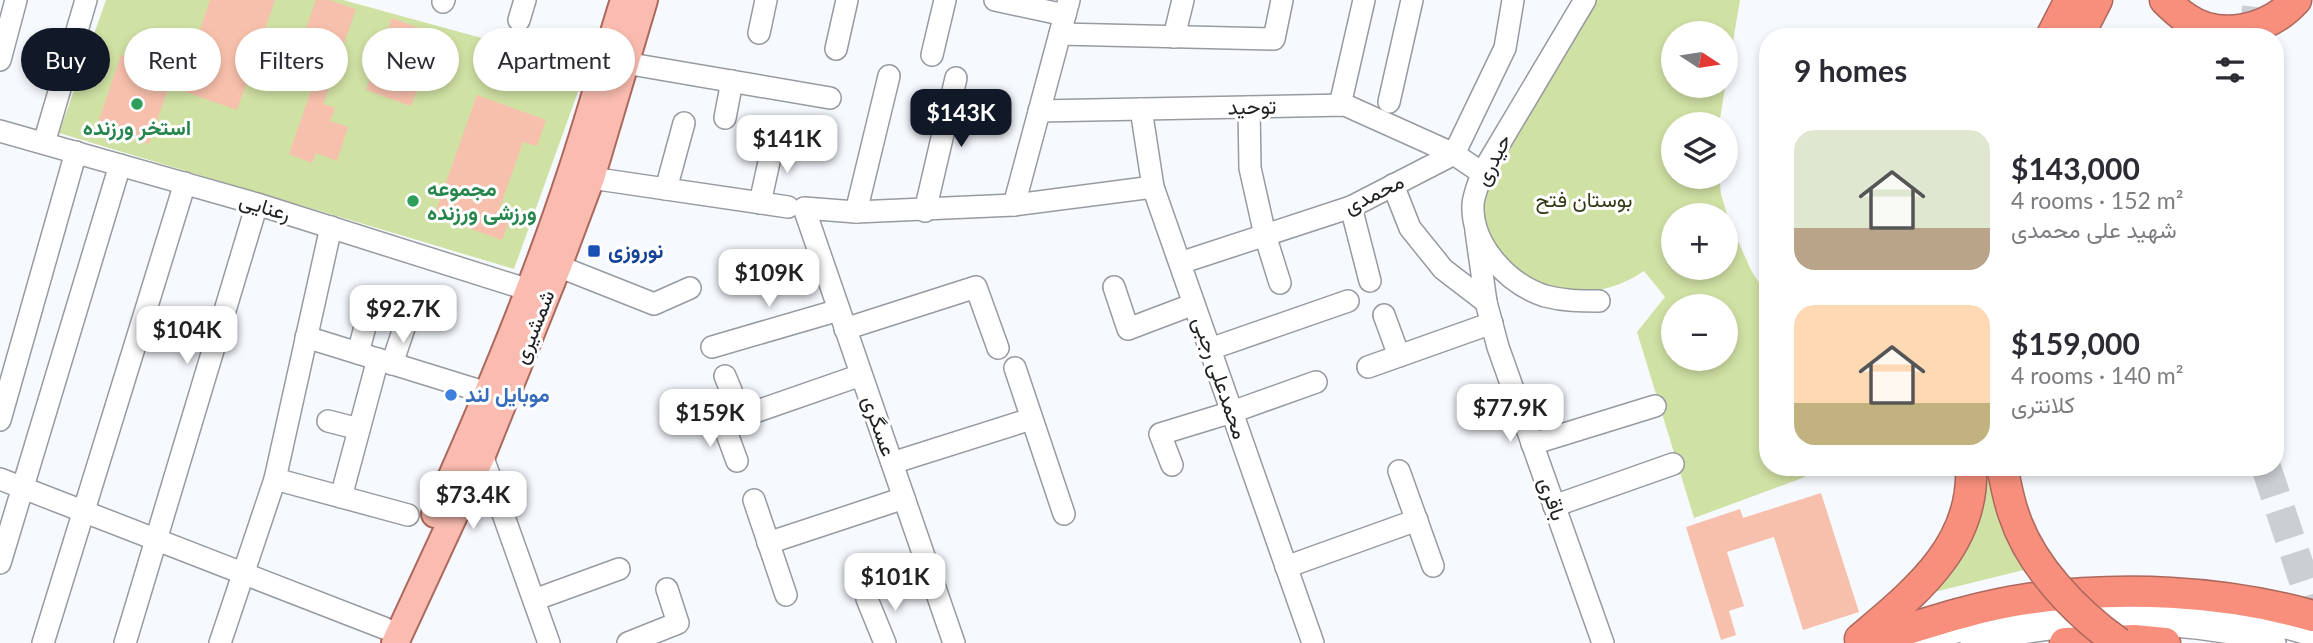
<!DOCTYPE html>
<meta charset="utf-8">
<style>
:root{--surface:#fff;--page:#f2f2f3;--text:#2b2b33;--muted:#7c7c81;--accent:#111827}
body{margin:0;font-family:Lato,Vazirmatn,sans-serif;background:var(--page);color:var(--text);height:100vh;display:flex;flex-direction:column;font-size:26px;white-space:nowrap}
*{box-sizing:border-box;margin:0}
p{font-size:23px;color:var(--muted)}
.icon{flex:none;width:38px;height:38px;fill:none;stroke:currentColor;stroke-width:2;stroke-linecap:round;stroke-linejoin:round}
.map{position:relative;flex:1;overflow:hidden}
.sheet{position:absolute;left:1759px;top:28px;width:525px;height:448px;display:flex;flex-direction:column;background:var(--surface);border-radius:28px;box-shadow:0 4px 10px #0003}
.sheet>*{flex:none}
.banner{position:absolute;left:21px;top:28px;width:665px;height:63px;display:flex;gap:14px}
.needle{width:46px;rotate:102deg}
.controls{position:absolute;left:1661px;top:21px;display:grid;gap:14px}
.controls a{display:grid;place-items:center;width:77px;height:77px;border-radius:50%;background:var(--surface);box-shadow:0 4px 10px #0003;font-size:35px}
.price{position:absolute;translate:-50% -60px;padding:0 16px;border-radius:14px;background:#fff;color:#222;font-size:23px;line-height:46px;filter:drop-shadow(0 2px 4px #0008)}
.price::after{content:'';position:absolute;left:50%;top:42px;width:21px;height:16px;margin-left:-10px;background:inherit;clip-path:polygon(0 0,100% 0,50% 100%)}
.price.on{background:var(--accent);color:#fff}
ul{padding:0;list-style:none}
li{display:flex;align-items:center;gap:21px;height:175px;padding:0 35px}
li span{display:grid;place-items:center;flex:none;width:196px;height:140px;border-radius:21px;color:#555}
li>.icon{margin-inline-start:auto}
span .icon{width:84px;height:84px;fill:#fffc;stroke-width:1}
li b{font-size:30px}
h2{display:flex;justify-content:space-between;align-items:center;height:84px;padding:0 35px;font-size:30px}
.pill{padding:0 24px;border-radius:32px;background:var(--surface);box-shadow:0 4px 10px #0003;font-size:24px;line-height:63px}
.pill.on{background:var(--accent);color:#fff}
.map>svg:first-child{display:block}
.green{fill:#d0e1a4;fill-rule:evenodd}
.building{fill:#f7c0ac}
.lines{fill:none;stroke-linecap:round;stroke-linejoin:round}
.highway-tunnel{stroke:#cbced2;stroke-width:30;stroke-dasharray:30 15;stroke-linecap:butt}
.minor-casing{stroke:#979a9f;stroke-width:24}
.major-casing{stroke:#ac685c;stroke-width:30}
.highway-casing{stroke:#ac685c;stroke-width:33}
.minor{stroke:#fff;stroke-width:21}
.major{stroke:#fabcb0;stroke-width:26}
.highway{stroke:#f78f7c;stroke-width:30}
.highway-bridge-casing{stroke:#ac685c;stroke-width:33;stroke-linecap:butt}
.highway-bridge{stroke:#f78f7c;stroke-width:30}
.leisure-dot{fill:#2e9e5b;stroke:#fff;stroke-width:2.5}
.transit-dot{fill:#1a4fb4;stroke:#fff;stroke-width:2.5}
.shop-dot{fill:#3f7fe0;stroke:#fff;stroke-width:2.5}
.labels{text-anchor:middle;stroke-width:6;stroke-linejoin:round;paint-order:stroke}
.street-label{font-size:21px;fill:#202122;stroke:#fff}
.leisure-label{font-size:21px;font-weight:bold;fill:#27864d;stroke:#fff}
.park-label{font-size:21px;fill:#313a15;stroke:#fff}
.transit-label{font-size:21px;font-weight:bold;fill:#164399;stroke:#fff;text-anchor:start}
.shop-label{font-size:21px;font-weight:bold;fill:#366cbe;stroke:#fff;text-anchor:start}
</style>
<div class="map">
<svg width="2313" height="643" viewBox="0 0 2313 643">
<rect width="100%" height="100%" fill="#f6f9fe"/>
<!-- green -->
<g class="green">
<path d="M 106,0 L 343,0 L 587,67 L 514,269 L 59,133 Z"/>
<path d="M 1597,0 L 1740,0 L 1719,124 L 1673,124 L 1673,177 L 1719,177 L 1721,194 L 1729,221 L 1751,270 L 1767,296 L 1768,467 L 1810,467 L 1805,477 L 1694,518 L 1637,332 L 1665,297 L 1644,271 C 1622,286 1595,294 1567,293 C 1544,293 1508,268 1495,249 C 1487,238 1483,221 1483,208 C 1483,198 1489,186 1493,177 ZM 1673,33 L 1726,33 L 1726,86 L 1673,86 ZM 1673,215 L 1726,215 L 1726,268 L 1673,268 ZM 1673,306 L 1726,306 L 1726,359 L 1673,359 Z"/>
<path d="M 1978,467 L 1990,467 L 2028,569 L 1922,595 Z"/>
</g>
<!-- building -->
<g class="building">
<path d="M 210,0 L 275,0 L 237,110 L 169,86 L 149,144 L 97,126 L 121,55 L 184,77 Z"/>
<path d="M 316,0 L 329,0 L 356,9 L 323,104 L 335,108 L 330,121 L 348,127 L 337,161 L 316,153 L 312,163 L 289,154 L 316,77 L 292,69 Z"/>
<path d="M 392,18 L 451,40 L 441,67 L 427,62 L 411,106 L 366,90 Z"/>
<path d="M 477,95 L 546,120 L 537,146 L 523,142 L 498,213 L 510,218 L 502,240 L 434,216 Z"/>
<path d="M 1821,493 L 1859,612 L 1803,630 L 1774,537 L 1727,552 L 1744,606 L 1729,611 L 1736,635 L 1721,640 L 1686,527 L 1740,509 L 1743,518 Z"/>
</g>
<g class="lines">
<!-- highway-tunnel -->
<g class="highway-tunnel">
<path d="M 2254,37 L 2258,0"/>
<path d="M 2266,467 L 2313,608"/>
</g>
<!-- minor casing -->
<g class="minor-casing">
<g id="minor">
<path d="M 995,0 L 1065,15"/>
<path d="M 1585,0 L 1482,173 C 1479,183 1474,194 1473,204 C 1471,245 1508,284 1545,296 C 1564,301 1580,301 1599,301"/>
<path d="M 443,2 L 444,0"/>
<path d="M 519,20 L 525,0"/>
<path d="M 759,33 L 766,0"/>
<path d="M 1060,34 L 1274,39 L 1282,0"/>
<path d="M 1174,37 L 1183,0"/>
<path d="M 836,49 L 847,0"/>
<path d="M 932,55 L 945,0"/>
<path d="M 0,60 L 16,0"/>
<path d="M 625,63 L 830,98"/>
<path d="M 1389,102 L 1412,0"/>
<path d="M 1340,105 L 1364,0"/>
<path d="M 1249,107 L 1250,168 L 1265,235 L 1280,283"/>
<path d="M 1141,109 L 1153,187 L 1313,643"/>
<path d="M 1039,111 L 1345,105 L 1454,154 L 1482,173"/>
<path d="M 725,118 L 732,81"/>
<path d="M 0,131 L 257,204 L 529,290"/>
<path d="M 44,143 L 86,0"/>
<path d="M 591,178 L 788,207"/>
<path d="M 1393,185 L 1410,228 L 1443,269 L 1486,302"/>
<path d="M 666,189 L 684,123"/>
<path d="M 760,203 L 774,139"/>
<path d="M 1014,205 L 1069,0"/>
<path d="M 1351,207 L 1370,281"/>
<path d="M 925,211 L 956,78"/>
<path d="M 856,212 L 889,76"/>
<path d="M 1476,231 L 1486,302 L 1498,347 L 1603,643"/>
<path d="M 1180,263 L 1351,207 L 1454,154 L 1505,48 L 1513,0"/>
<path d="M 558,266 L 654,304 L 690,288"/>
<path d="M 1114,287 L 1128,329 L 1194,304"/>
<path d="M 1384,315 L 1399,356"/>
<path d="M 845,329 L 976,287 L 998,348"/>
<path d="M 306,337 L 487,393"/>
<path d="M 712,347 L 839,310"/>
<path d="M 1210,349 L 1348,301"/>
<path d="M 358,353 L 370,308"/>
<path d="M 392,364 L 405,325"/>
<path d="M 1368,367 L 1492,323"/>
<path d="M 1015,368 L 1064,514"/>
<path d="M 725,376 L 742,417"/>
<path d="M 0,420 L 76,152"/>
<path d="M 328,421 L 359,429"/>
<path d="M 1532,444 L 1655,406"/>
<path d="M 482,455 L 549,643"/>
<path d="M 737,461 L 723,423 L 861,375"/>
<path d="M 892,463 L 1031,419"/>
<path d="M 1172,465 L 1160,434 L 1232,412 L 1316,382"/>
<path d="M 1399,471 L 1433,566"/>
<path d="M 0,479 L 384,628"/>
<path d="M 275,479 L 408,515"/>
<path d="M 341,497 L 378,359"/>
<path d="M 754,500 L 786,595"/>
<path d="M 1554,506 L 1673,464"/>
<path d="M 768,543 L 904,498"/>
<path d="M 0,563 L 120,165"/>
<path d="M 1286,567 L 1417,520"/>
<path d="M 867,599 L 885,643"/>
<path d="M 534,600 L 619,569"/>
<path d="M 43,643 L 185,183"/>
<path d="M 125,643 L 257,204"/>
<path d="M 220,643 L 275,479 L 331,227"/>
<path d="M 628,643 L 678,623 L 667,589"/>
<path d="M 954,643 L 804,208 L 856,212 L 1014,205 L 1153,187"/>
<path d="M 1911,643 C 2015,616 2111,602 2219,616 C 2251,620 2283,625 2313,636"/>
<path d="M 1971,643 C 2066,620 2181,617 2275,643"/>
</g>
</g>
<!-- major casing -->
<g class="major-casing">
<g id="major">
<path d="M 435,514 C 485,403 533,289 571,173 C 590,116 606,57 624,0"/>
<path d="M 395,643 L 482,455 L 558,266 L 591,178 L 644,0"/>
</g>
</g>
<!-- highway casing -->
<g class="highway-casing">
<g id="highway">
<path d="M 2165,0 C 2171,6 2178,13 2186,18 C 2221,42 2269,30 2296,0"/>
<path d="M 2051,37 L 2070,0"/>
<path d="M 2078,37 L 2097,0"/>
<path d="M 1860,639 C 1914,593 1975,546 1971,467"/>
<path d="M 1862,643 C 1916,627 1971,607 2027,599 C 2120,586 2222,590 2313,616"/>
<path d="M 2065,643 L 2134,640 L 2165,643"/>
</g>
</g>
<!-- minor -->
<use href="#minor" class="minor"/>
<!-- major -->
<use href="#major" class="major"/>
<!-- highway -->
<use href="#highway" class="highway"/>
<!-- highway-bridge casing -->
<g class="highway-bridge-casing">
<path id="highway-bridge" d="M 2002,467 C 2006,483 2008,499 2014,515 C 2030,565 2076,613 2119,643"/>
</g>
<!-- highway-bridge -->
<use href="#highway-bridge" class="highway-bridge"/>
</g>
<!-- markers -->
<g class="leisure-dot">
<circle cx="137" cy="104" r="7"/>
<circle cx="413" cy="201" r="7"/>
</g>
<rect class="transit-dot" x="587" y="244" width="14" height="14" rx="3.5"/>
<circle class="shop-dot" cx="451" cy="395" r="7"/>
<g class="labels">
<!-- street labels -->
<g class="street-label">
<text transform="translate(1252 107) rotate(-1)" y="7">توحید</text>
<text transform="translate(1493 160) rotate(-63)" y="7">حیدری</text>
<text transform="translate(1374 194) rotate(-26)" y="7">محمدی</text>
<text transform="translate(265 207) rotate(17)" y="7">رعنایی</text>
<text transform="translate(534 327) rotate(-68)" y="7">شمشیری</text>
<text transform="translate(1220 378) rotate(71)" y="7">محمدعلی رجبی</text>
<text transform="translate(879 426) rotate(71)" y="7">عسگری</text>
<text transform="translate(1552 499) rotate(71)" y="7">باقری</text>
</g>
<!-- leisure labels -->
<g class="leisure-label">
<text x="137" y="135">استخر ورزنده</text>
<text x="427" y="196" text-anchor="start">مجموعه<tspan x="427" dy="24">ورزشی ورزنده</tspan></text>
</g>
<!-- park labels -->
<g class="park-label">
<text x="1584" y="207">بوستان فتح</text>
</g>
<!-- transit labels -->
<g class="transit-label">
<text x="608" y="258">نوروزی</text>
</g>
<!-- shop labels -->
<g class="shop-label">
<text x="465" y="402">موبایل لند</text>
</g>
</g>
</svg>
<div class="controls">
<a><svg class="needle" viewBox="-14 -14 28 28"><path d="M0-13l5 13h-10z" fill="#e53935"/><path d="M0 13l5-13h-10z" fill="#7c7c81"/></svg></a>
<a><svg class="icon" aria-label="layers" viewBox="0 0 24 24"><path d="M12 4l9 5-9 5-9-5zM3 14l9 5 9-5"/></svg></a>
<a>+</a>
<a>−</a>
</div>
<b class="price on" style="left:961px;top:149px">$143K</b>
<b class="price" style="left:787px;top:175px">$141K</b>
<b class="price" style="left:769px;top:309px">$109K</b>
<b class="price" style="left:403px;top:345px">$92.7K</b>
<b class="price" style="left:187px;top:366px">$104K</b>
<b class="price" style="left:1510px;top:444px">$77.9K</b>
<b class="price" style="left:710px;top:449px">$159K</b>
<b class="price" style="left:473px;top:531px">$73.4K</b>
<b class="price" style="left:895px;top:613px">$101K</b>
<div class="banner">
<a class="pill on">Buy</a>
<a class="pill">Rent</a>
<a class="pill">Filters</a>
<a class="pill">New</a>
<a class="pill">Apartment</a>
</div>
<section class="sheet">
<h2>9 homes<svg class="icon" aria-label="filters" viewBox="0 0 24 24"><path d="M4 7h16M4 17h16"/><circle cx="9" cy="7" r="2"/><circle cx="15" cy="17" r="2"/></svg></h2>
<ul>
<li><span style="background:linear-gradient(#dfe7d0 70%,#b9a48a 0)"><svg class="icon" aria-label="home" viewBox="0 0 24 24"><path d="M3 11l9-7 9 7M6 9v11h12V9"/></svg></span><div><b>$143,000</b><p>4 rooms · 152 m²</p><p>شهید علی محمدی</p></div></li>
<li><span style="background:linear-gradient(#ffd9b3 70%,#c2b280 0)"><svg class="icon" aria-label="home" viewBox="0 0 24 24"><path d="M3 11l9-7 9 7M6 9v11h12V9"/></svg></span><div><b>$159,000</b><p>4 rooms · 140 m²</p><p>کلانتری</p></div></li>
</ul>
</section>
</div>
